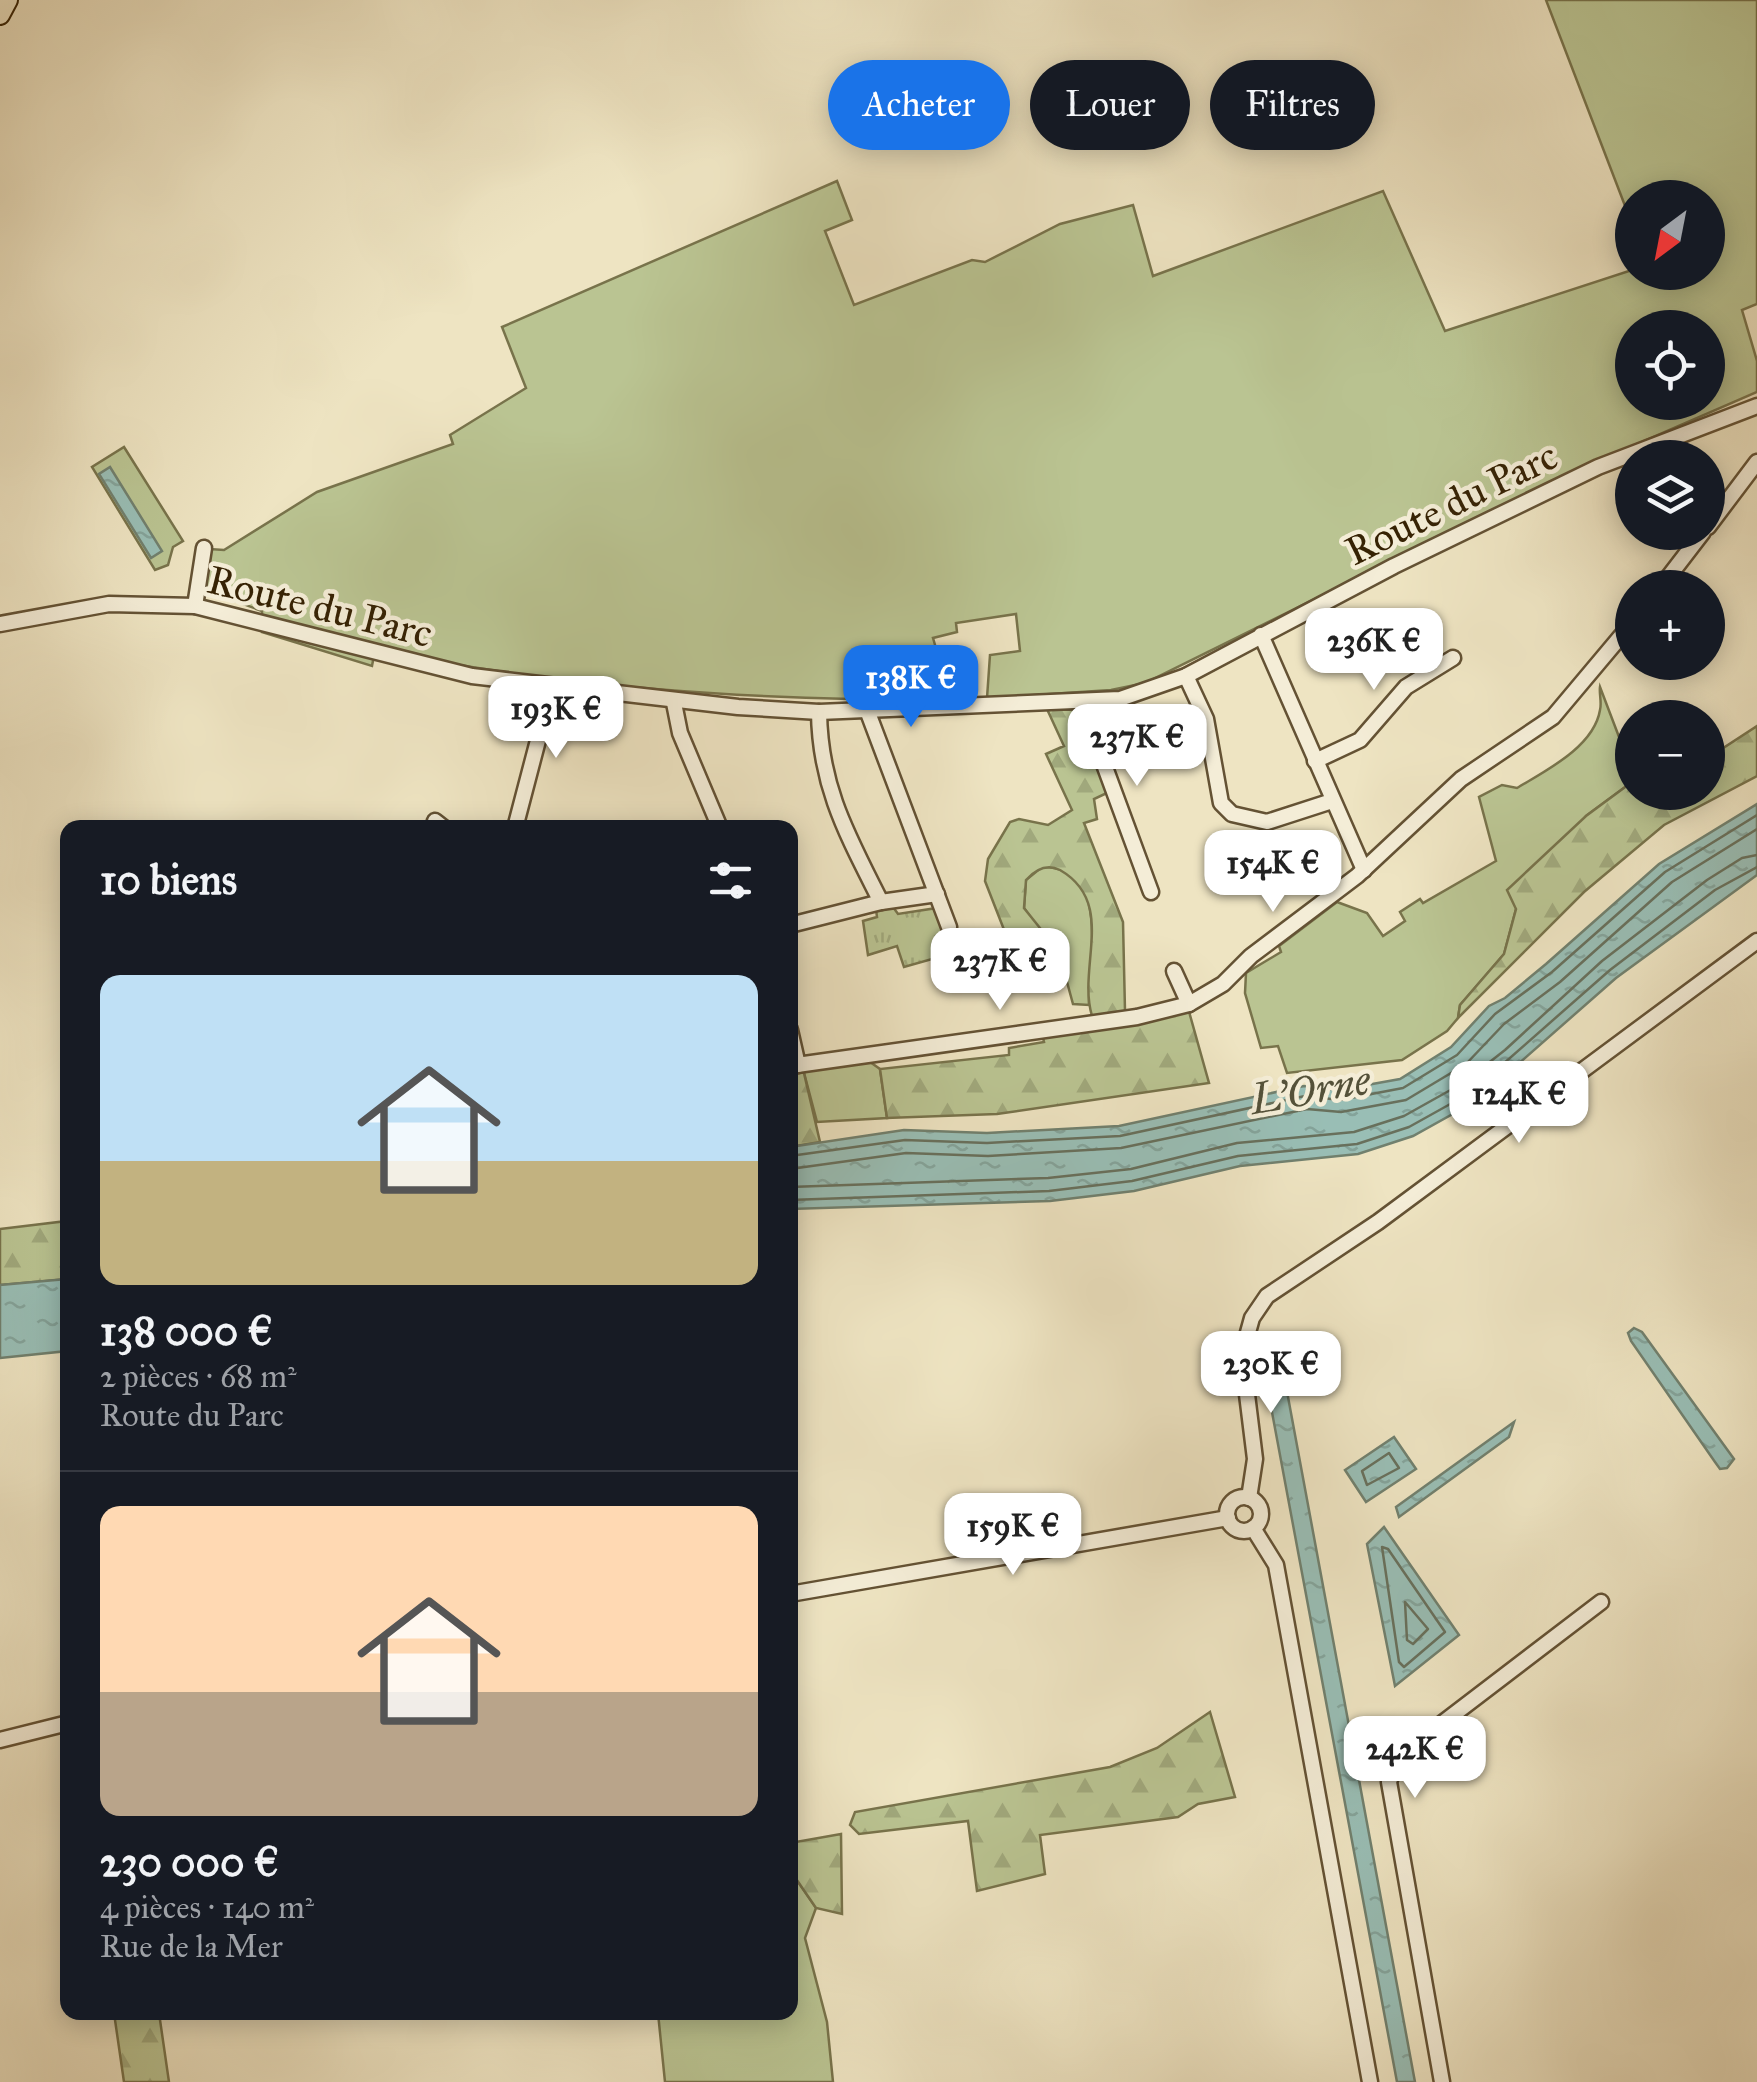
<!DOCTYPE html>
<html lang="fr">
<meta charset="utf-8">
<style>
:root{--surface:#171b24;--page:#20242c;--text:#f1f3f6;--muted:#9ea1a6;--line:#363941;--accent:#1a73e8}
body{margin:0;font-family:"IM FELL Great Primer",serif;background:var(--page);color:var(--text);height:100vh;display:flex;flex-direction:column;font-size:38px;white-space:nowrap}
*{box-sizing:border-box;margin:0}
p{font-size:32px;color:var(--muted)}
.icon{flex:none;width:55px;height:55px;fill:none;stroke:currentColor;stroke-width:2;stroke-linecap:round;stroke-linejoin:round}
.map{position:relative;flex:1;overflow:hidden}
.sheet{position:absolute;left:60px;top:820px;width:738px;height:1200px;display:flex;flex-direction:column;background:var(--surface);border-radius:20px;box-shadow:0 5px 25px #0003}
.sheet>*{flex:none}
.guide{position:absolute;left:828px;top:60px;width:778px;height:90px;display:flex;gap:20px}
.needle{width:65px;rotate:212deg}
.tools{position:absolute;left:1615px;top:180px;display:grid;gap:20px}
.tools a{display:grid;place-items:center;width:110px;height:110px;border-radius:50%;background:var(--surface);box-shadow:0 5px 25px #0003;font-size:50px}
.price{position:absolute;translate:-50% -85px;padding:0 22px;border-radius:20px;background:#fff;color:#222;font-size:32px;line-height:65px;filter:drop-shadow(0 2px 5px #0008)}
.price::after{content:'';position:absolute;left:50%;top:60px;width:30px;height:22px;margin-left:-15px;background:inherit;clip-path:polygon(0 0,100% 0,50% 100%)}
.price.selected{background:var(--accent);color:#fff}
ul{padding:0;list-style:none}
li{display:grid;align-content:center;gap:20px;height:530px;padding:0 40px}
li+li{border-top:2px solid var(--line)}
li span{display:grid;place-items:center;height:310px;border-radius:20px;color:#555}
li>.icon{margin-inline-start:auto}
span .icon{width:180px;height:180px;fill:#fffc;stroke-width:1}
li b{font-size:42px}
h2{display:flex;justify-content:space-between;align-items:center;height:120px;padding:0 40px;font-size:42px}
.pill{padding:0 35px;border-radius:45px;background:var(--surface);box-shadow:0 5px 25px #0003;font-size:35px;line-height:90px}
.pill.selected{background:var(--accent);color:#fff}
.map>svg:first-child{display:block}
.grass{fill:#bac492;stroke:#78734b;stroke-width:2.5;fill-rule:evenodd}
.forest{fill:url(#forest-firs);stroke:#78734b;stroke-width:2.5}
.park{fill:url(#park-tufts);stroke:#78734b;stroke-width:2.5}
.water{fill:url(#water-ripples);stroke:#71806e;stroke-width:2.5}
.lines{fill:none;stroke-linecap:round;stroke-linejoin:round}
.shore{stroke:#68705c;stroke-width:2.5}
.minor-casing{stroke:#645234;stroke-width:19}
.major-casing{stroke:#362204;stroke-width:22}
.minor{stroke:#f4edd7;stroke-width:14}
.major{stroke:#eee4c2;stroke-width:18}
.labels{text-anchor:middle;stroke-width:9;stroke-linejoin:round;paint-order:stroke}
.street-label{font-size:40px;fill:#362204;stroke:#f4edd7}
.water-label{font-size:42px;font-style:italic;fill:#545139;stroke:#f4edd7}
</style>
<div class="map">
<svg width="1757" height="2082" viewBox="0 0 1757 2082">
<defs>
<pattern id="forest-firs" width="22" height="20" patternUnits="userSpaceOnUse" patternTransform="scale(2.5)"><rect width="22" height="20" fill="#bac492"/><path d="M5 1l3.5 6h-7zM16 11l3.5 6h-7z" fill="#a0a87c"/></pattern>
<pattern id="park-tufts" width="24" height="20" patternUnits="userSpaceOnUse" patternTransform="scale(2.5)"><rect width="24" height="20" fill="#bac492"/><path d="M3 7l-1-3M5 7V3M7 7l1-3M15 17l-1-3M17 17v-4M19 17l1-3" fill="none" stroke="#a0a87c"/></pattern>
<pattern id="water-ripples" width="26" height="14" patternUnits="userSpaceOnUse" patternTransform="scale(2.5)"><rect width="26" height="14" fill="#99beb5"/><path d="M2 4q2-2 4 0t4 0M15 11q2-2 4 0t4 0" fill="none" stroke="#84a39a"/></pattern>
</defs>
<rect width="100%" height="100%" fill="#eee4c2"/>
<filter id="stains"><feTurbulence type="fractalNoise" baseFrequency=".002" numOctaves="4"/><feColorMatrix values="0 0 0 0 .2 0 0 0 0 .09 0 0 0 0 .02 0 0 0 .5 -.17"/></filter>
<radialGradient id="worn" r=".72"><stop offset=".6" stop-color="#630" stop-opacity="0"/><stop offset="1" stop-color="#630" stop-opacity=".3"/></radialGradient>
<!-- grass -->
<g class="grass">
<path d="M 1546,0 L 1757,0 L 1757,304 L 1742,310 L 1757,361 L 1757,392 L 1566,475 L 1145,683 L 1111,690 L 987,698 L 990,655 L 1020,651 L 1016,614 L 956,623 L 957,632 L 933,638 L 944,676 L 944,700 C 748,700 568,688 375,650 L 372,666 L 262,632 L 262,611 L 205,590 L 210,549 L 224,550 L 317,492 L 453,444 L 450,435 L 526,388 L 502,327 L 837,181 L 852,220 L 825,231 L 854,305 L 972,260 L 985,262 L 1060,224 L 1133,205 L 1153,276 L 1383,191 L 1445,331 L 1632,270 L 1708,272 L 1708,198 L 1632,198 L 1632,224 ZM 1632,328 L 1708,328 L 1708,402 L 1632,402 Z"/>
<path d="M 124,447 L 183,541 L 173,547 L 168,565 L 155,570 L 92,467 Z"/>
<path d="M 1600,687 L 1632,771 L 1632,782 L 1586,816 L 1516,909 L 1504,954 L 1460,1005 L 1458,1018 L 1447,1031 L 1402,1060 L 1287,1073 L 1278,1046 L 1261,1048 L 1245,993 L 1246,973 L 1281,952 L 1279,946 L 1337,902 L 1367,913 L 1383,936 L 1405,921 L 1400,912 L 1420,899 L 1423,903 L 1496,861 L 1479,797 L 1502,785 L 1517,788 C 1545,771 1594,747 1600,710 C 1602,703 1599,693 1600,687 Z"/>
<path d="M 1042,867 C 1113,866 1087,964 1089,1005 L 1073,1004 L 1064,971 L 1049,966 L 1053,949 L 1024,908 L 1026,880 Z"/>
<path d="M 870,1062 L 880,1069 L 887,1118 L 817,1122 L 803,1069 Z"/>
<path d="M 790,1870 L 816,1908 L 805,1938 L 827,2022 L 833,2082 L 665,2082 L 658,2013 L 790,2012 Z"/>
</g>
<!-- forest -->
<g class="forest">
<path d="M 1047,709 L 1075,710 L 1082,717 L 1109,792 L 1094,799 L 1097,819 L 1084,823 L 1123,922 L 1125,1011 L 1092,1016 C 1077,967 1117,903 1060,870 C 1046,863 1035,870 1026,880 L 1024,908 L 1048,938 L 1054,959 L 1037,972 L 1027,972 L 1024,966 L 1019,968 L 985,881 L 988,859 L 1010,822 L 1019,819 L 1048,825 L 1072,810 L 1046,754 L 1064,746 Z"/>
<path d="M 1757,726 L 1757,776 L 1664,825 L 1584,892 L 1458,1018 L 1460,1005 L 1504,954 L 1516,909 L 1507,890 L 1586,816 L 1632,782 L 1632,792 L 1708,792 L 1708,758 Z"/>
<path d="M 1188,1008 L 1209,1083 L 997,1114 L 887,1118 L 880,1069 L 1009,1055 L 1009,1048 L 1044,1042 L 1042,1033 L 1160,1019 Z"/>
<path d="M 803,1069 L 820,1142 L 790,1147 L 790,1071 Z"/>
<path d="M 67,1221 L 67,1279 L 0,1285 L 0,1229 Z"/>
<path d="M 1210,1712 L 1235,1797 L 1198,1804 L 1178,1817 L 1040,1835 L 1045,1874 L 977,1891 L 968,1821 L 859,1834 L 850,1825 L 855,1812 L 1110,1767 L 1157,1748 Z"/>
<path d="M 841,1834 L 842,1914 L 816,1908 L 790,1870 L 790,1843 Z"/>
<path d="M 114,2013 L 159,2013 L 169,2082 L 124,2082 Z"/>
</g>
<!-- park -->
<path class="park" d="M 893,907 L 898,914 L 937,908 L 957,952 L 904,967 L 897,946 L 868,955 L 863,921 L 877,917 L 876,909 Z"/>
<!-- water -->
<g class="water">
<path d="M 110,467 L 162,551 L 151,558 L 99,474 Z"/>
<path d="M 1757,804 L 1757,875 L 1616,978 L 1476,1101 L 1413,1136 L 1358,1154 L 1240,1166 L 1134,1191 L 1050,1201 L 790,1209 L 790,1147 L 904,1130 L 987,1133 L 1119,1126 L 1304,1086 L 1339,1090 L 1400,1079 L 1451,1047 L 1489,1006 L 1505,998 L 1546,964 L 1659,864 Z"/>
<path d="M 67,1279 L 67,1351 L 0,1358 L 0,1285 Z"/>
<path d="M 1634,1328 L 1642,1332 L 1734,1459 L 1727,1468 L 1720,1469 L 1715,1462 L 1631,1341 L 1628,1333 Z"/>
<path d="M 1270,1341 L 1278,1343 L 1415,2082 L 1397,2082 L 1263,1364 Z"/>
<path d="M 1514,1422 L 1509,1437 L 1399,1517 L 1396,1507 Z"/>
<path d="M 1394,1437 L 1416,1469 L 1366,1502 L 1345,1470 Z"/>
<path d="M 1384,1527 L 1459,1635 L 1395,1686 L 1367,1544 Z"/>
</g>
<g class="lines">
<!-- shore -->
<g class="shore">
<path d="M 790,1156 L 905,1140 L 987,1143 L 1120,1136 L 1305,1096 L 1340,1100 L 1403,1088 L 1457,1055 L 1495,1014 L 1552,972 L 1665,872 L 1757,815"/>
<path d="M 790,1169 L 906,1153 L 988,1156 L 1121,1148 L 1307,1109 L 1341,1112 L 1406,1100 L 1466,1064 L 1504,1024 L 1560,982 L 1672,882 L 1757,829"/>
<path d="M 790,1187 L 1048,1178 L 1131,1169 L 1237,1143 L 1354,1132 L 1404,1116 L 1463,1083 L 1505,1050 L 1602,961 L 1707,880 L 1742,858 L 1757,855"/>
<path d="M 790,1200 L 1049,1191 L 1132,1181 L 1238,1156 L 1357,1144 L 1409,1127 L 1470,1093 L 1610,970 L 1715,890 L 1757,867"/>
<path d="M 1389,1453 L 1399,1468 L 1367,1485 L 1362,1471 Z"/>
<path d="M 1382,1547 L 1388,1549 L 1445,1632 L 1404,1667 L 1399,1662 Z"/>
<path d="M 1405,1602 L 1428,1629 L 1413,1644 L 1407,1640 Z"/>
</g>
<!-- minor casing -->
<g class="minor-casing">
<g id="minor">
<path d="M 1708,527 L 1757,462"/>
<path d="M 1660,588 L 1703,532"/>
<path d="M 195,606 L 204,548"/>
<path d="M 0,624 L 109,604 L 195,606 L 472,676 L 738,707 L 819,712 L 1120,699 L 1186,676 L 1394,566 L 1598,467 L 1757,406"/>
<path d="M 1261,635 L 1364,870"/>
<path d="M 1186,676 L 1206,719 L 1221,803 L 1232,814 L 1267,822 L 1332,801"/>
<path d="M 1081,702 L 1151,892"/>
<path d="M 674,703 L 680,733 L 720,828"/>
<path d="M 867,710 L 949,927"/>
<path d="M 1315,761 L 1360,740 L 1406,687 L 1453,658"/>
<path d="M 435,821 L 444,828"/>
<path d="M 515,828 L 552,687"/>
<path d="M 881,902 L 937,894"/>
<path d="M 790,925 L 881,902 C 848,836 820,788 819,712"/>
<path d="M 1174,971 L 1189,1004"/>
<path d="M 790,1030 L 798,1065"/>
<path d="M 790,1066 L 1137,1017 L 1189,1004 L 1223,984 L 1251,956 L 1357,876 L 1461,779 L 1553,717 L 1632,623"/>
<circle cx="1244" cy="1514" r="17"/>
<path d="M 1249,1498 L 1255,1459 L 1242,1354 L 1252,1318 L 1267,1296 L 1378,1222 L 1757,941"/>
<path d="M 1253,1528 L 1276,1565 L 1370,2082"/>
<path d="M 790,1594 L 1228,1518"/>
<path d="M 0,1740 L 68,1723"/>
<path d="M 1442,2082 L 1389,1782 L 1398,1757 L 1601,1602"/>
</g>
</g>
<!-- major casing -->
<g class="major-casing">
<path id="major" d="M 0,15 L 8,0"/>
</g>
<!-- minor -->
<use href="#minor" class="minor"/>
<!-- major -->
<use href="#major" class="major"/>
</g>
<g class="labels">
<!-- street labels -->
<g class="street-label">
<text transform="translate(1451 503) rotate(-26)" y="14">Route du Parc</text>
<text transform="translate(320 606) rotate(14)" y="14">Route du Parc</text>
</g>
<!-- water labels -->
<g class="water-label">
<text transform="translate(1310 1089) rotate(-10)" y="15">L'Orne</text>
</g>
</g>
<rect width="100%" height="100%" filter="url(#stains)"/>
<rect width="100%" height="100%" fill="url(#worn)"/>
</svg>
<div class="tools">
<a><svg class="needle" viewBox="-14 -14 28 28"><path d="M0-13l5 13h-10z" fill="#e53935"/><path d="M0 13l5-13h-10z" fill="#9ea1a6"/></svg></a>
<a><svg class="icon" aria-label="locate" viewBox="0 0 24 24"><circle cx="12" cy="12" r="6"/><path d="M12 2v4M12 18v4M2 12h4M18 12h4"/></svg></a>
<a><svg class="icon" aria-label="layers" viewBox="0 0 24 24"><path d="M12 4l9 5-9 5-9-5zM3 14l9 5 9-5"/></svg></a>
<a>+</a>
<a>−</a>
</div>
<b class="price" style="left:1374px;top:693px">236K €</b>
<b class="price selected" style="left:911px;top:730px">138K €</b>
<b class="price" style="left:556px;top:761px">193K €</b>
<b class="price" style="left:1137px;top:789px">237K €</b>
<b class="price" style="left:1273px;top:915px">154K €</b>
<b class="price" style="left:1000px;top:1013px">237K €</b>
<b class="price" style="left:1519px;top:1146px">124K €</b>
<b class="price" style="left:1271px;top:1416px">230K €</b>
<b class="price" style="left:1013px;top:1578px">159K €</b>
<b class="price" style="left:1415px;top:1801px">242K €</b>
<div class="guide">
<a class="pill selected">Acheter</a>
<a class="pill">Louer</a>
<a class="pill">Filtres</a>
</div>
<section class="sheet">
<h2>10 biens<svg class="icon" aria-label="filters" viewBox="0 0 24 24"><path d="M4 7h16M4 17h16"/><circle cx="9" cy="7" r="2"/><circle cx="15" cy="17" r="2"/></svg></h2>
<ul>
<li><span style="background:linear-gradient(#bfe0f5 60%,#c2b280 0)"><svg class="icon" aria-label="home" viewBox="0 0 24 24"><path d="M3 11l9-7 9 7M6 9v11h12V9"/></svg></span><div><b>138 000 €</b><p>2 pièces · 68 m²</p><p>Route du Parc</p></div></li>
<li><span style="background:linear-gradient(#ffd9b3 60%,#b9a48a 0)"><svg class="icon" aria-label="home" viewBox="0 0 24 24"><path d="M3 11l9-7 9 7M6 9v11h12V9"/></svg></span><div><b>230 000 €</b><p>4 pièces · 140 m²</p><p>Rue de la Mer</p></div></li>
</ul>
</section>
</div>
